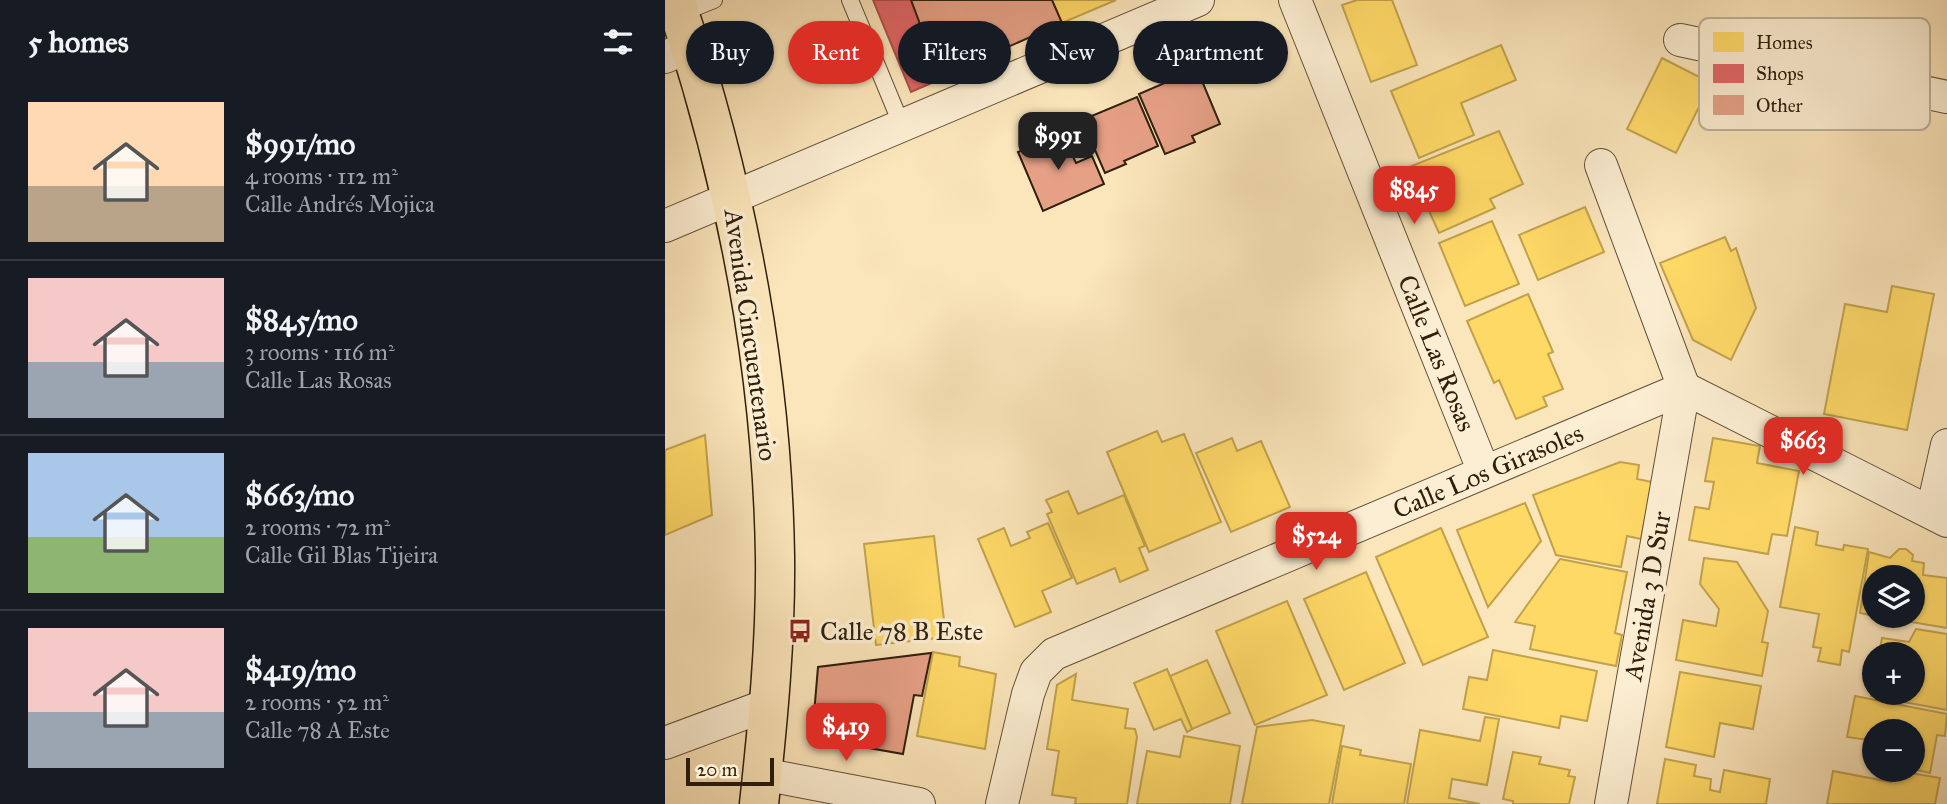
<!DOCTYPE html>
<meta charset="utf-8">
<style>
:root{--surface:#171b24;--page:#242831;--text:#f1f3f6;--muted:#9ea1a6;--line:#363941;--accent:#d93025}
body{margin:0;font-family:"IM FELL Great Primer",serif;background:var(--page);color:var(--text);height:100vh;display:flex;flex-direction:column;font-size:26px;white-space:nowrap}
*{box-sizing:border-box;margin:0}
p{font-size:23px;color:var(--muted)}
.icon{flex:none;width:38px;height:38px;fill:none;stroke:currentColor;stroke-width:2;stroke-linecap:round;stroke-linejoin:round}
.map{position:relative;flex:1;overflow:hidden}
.side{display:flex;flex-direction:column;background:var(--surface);width:665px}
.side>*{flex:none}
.banner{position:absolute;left:21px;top:21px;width:665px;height:63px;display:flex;gap:14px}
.tools{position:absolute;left:1197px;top:565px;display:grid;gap:14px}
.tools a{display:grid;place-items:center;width:63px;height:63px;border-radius:50%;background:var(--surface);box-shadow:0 2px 5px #0004;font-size:35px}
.scale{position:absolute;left:21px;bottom:18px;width:88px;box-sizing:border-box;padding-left:7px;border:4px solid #2f200e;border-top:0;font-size:19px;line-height:24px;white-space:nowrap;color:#2f200e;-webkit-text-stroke:5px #fceed2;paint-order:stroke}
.price{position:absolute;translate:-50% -60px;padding:0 16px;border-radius:14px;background:var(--accent);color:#fff;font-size:23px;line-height:46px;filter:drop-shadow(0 2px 4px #0008)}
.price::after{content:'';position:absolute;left:50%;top:42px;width:21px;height:16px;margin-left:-10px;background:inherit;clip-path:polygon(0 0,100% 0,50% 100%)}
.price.active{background:#222;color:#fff}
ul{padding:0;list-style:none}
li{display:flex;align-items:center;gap:21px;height:175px;padding:0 28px}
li+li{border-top:2px solid var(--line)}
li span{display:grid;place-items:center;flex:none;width:196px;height:140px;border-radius:0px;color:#555}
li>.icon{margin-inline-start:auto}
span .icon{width:84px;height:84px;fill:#fffc;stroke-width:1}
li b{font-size:30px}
h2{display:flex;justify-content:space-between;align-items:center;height:84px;padding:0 28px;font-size:30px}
.pill{padding:0 24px;border-radius:32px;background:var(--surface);box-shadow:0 2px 5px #0004;font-size:24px;line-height:63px}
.pill.active{background:var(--accent);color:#fff}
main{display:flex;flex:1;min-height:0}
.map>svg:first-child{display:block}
.homes{fill:#ffd966;stroke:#c1a24c;stroke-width:2}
.shops{fill:#e06666;stroke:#ab514c;stroke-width:2}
.building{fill:#e6a086;stroke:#2f200e;stroke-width:2}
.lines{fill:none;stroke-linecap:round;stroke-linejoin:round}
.service-casing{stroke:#625139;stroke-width:18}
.minor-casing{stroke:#625139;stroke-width:34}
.primary-casing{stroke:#2f200e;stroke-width:41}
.service{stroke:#fceed2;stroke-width:16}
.minor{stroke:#fceed2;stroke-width:32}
.primary{stroke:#fbe5ba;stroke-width:38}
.labels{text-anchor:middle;stroke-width:7;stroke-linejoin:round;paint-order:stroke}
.street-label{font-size:26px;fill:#2f200e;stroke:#fceed2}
.poi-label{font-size:26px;fill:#2f200e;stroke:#fceed2;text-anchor:start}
.key{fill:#fceed2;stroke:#beb097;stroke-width:2}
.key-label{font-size:19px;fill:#2f200e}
</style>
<main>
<section class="side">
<h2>5 homes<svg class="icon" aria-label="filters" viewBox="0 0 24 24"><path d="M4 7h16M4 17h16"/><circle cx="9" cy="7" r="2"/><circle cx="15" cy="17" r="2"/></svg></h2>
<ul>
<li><span style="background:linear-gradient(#ffd9b3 60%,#b9a48a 0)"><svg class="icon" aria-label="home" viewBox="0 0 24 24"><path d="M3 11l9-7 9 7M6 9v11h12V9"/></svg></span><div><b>$991/mo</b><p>4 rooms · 112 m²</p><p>Calle Andrés Mojica</p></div></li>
<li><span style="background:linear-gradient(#f6c9c9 60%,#9aa5b1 0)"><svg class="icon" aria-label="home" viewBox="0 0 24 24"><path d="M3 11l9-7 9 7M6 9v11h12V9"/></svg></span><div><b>$845/mo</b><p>3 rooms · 116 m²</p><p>Calle Las Rosas</p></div></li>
<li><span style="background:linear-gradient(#a9c7e8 60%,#8fb573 0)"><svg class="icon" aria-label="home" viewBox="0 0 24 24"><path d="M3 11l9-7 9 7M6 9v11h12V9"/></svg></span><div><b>$663/mo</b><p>2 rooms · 72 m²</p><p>Calle Gil Blas Tijeira</p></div></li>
<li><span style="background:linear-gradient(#f6c9c9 60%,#9aa5b1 0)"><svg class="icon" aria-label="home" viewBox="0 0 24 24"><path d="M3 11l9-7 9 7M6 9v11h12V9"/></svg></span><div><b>$419/mo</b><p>2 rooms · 52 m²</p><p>Calle 78 A Este</p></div></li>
</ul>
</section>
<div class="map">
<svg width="1282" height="804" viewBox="0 0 1282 804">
<rect width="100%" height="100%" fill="#fbe5ba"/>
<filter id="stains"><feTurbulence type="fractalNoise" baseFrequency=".00286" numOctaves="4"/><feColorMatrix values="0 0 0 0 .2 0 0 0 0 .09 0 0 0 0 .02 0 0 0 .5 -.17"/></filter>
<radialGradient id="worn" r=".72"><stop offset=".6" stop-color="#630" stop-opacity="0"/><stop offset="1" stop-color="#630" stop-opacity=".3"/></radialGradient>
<!-- homes -->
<g class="homes">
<path d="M 387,0 L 451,0 L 397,23 Z"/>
<path d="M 692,0 L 727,0 L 752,65 L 706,82 L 677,5 Z"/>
<path d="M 836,45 L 851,80 L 796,103 L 809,135 L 754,158 L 726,91 Z"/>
<path d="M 997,58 L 1046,83 L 1011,153 L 962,129 Z"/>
<path d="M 834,131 L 858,184 L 825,199 L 830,208 L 774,233 L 744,167 Z"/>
<path d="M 920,207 L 939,252 L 873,280 L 854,235 Z"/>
<path d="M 827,221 L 854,284 L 800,306 L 774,243 Z"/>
<path d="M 1060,237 L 1066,251 L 1071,248 L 1091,308 L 1066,360 L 1028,340 L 995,263 Z"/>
<path d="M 1227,286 L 1269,294 L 1242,430 L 1159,414 L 1180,304 L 1222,312 Z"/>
<path d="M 863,294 L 888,352 L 883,354 L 898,389 L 878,397 L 882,406 L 851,419 L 834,380 L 829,383 L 802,321 Z"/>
<path d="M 492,431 L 497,442 L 519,434 L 556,522 L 484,552 L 442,452 Z"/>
<path d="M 40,435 L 47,515 L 0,535 L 0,450 Z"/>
<path d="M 567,438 L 572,451 L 596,441 L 625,507 L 566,532 L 531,453 Z"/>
<path d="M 1048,438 L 1095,446 L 1092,463 L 1134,471 L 1122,536 L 1107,534 L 1103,554 L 1024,540 L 1030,507 L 1044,509 L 1049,482 L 1040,481 Z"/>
<path d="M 955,462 L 974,465 L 972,479 L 987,482 L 976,539 L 962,536 L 956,567 L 891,555 L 868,495 Z"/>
<path d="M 403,491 L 413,514 L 459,495 L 480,546 L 474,548 L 483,570 L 455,582 L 450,568 L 412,584 L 382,514 L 387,512 L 381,500 Z"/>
<path d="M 860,503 L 876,541 L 823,607 L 792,530 Z"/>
<path d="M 383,523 L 407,578 L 377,591 L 386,612 L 350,627 L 313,539 L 339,528 L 346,546 L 365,538 L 362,532 Z"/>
<path d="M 1130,527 L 1153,532 L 1151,545 L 1178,550 L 1179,545 L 1203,549 L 1184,652 L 1177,650 L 1175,665 L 1153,661 L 1156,648 L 1148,647 L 1154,614 L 1115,607 Z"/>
<path d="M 776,528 L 823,637 L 758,665 L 711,557 Z"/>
<path d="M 269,536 L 281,637 L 211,645 L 199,544 Z"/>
<path d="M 1234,549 L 1241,549 L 1248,555 L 1247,561 L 1259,563 L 1258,575 L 1282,578 L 1282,628 L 1211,616 L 1248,616 L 1248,578 L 1209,578 L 1209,616 L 1195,613 L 1204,552 L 1225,558 Z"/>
<path d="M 1039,558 L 1072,562 L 1103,611 L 1097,642 L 1103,643 L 1097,676 L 1011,660 L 1018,620 L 1051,626 L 1054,609 L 1035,584 Z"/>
<path d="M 895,559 L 962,572 L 950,633 L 957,635 L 951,666 L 865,649 L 870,626 L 850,622 Z"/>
<path d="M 701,572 L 740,663 L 679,690 L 639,599 Z"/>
<path d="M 622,601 L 662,695 L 590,725 L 551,631 Z"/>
<path d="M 1251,629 L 1282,634 L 1282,710 L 1206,696 L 1209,681 L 1209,693 L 1248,693 L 1248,654 L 1214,654 L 1217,638 L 1244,642 Z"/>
<path d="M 828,650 L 932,671 L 922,721 L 896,716 L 894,728 L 798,709 L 804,677 L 822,680 Z"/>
<path d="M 268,652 L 295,657 L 294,666 L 331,674 L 320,749 L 252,736 Z"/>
<path d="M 542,660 L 565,713 L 527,729 L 505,676 Z"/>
<path d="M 502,669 L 527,729 L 522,732 L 516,719 L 489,730 L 469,683 Z"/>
<path d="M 1015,672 L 1096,686 L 1088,729 L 1055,723 L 1049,757 L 1001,747 Z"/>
<path d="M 411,674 L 407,700 L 463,709 L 460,728 L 470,729 L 472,737 L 462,804 L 410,804 L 411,798 L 387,795 L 394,751 L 382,749 L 392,685 Z"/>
<path d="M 1190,696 L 1282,714 L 1280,736 L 1272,735 L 1265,773 L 1248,769 L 1248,732 L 1209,732 L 1209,762 L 1200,761 L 1204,740 L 1182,737 Z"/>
<path d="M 820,717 L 834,719 L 822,785 L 787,779 L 784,798 L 815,804 L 742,804 L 755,730 L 815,741 Z"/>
<path d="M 647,720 L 679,726 L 664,804 L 577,804 L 592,727 Z"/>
<path d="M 519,736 L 575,746 L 565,804 L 472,804 L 482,751 L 515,757 Z"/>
<path d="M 677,746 L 696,750 L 695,755 L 746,764 L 739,804 L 667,804 Z"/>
<path d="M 848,752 L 876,757 L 874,764 L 905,770 L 903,776 L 910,777 L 904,804 L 848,804 L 848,801 L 838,799 Z"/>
<path d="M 1000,759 L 1031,765 L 1029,776 L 1046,779 L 1045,790 L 1055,792 L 1059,770 L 1105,779 L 1101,804 L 992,804 Z"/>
<path d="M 1228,770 L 1275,778 L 1270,804 L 1162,804 L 1168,771 L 1226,782 Z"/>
</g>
<!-- shops -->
<path class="shops" d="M 208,0 L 246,0 L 276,79 L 246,92 Z"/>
<!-- building -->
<g class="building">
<path d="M 246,0 L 387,0 L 397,23 L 275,77 Z"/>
<path d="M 532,69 L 555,124 L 527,136 L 530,142 L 500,154 L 474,94 Z"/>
<path d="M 472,97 L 493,146 L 459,161 L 461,164 L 440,173 L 417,120 Z"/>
<path d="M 397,133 L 411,163 L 427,156 L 439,184 L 378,211 L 353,152 Z"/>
<path d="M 266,653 L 257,696 L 249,695 L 238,754 L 147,738 L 153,667 Z"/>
</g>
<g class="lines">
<!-- service casing -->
<g class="service-casing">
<g id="service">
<path d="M 185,0 L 237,126"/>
<path d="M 14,14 L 49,0"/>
</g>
</g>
<!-- minor casing -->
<g class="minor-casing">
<g id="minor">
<path d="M 630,0 L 819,472"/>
<path d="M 1015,40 L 1282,97"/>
<path d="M 0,57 L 25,46"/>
<path d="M 936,165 L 1019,388"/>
<path d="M 0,226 L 533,0"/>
<path d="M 1019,388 L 1282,521"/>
<path d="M 1267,512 L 1282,445"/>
<path d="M 0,743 L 105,704"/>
<path d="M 97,774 L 254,804"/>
<path d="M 337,804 L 363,694 L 371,672 L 389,654 L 1019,388"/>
<path d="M 946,804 L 1019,388"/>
</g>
</g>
<!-- primary casing -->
<g class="primary-casing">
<path id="primary" d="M 10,0 C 70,179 107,367 110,556 C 111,638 103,722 94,804"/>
</g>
<!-- service -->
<use href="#service" class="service"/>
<!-- minor -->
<use href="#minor" class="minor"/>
<!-- primary -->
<use href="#primary" class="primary"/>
</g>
<!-- icons -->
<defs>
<g id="bus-bare" transform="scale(1.89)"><path d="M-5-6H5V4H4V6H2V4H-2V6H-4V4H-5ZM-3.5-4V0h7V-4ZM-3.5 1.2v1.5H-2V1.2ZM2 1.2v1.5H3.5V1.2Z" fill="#8f2418" stroke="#fceed2" stroke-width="2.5" paint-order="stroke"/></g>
</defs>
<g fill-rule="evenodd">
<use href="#bus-bare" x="135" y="631"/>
</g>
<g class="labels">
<!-- street labels -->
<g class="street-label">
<text transform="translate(86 335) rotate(82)" y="9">Avenida Cincuentenario</text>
<text transform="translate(772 353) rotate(68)" y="9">Calle Las Rosas</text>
<text transform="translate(823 471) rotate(-23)" y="9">Calle Los Girasoles</text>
<text transform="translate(982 596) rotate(-80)" y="9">Avenida 3 D Sur</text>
</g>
<!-- poi labels -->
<g class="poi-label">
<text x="155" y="640">Calle 78 B Este</text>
</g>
</g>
<!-- legend -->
<rect x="1034" y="18" width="231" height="112" rx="10" class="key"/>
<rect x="1048" y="32" width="31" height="20" fill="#ffd966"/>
<rect x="1048" y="64" width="31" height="19" fill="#e06666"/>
<rect x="1048" y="95" width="31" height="20" fill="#e6a086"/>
<g class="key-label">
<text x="1091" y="49">Homes</text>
<text x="1091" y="80">Shops</text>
<text x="1091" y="112">Other</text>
</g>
<rect width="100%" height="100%" filter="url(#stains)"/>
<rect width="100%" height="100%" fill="url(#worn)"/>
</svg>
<div class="tools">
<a><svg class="icon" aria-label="layers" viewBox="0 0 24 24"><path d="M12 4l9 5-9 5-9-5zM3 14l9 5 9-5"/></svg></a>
<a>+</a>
<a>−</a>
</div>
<div class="scale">20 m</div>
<b class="price active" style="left:393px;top:172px">$991</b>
<b class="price" style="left:749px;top:226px">$845</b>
<b class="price" style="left:1138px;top:477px">$663</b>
<b class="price" style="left:651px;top:572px">$524</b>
<b class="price" style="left:181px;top:763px">$419</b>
<div class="banner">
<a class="pill">Buy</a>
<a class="pill active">Rent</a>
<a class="pill">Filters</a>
<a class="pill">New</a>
<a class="pill">Apartment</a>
</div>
</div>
</main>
